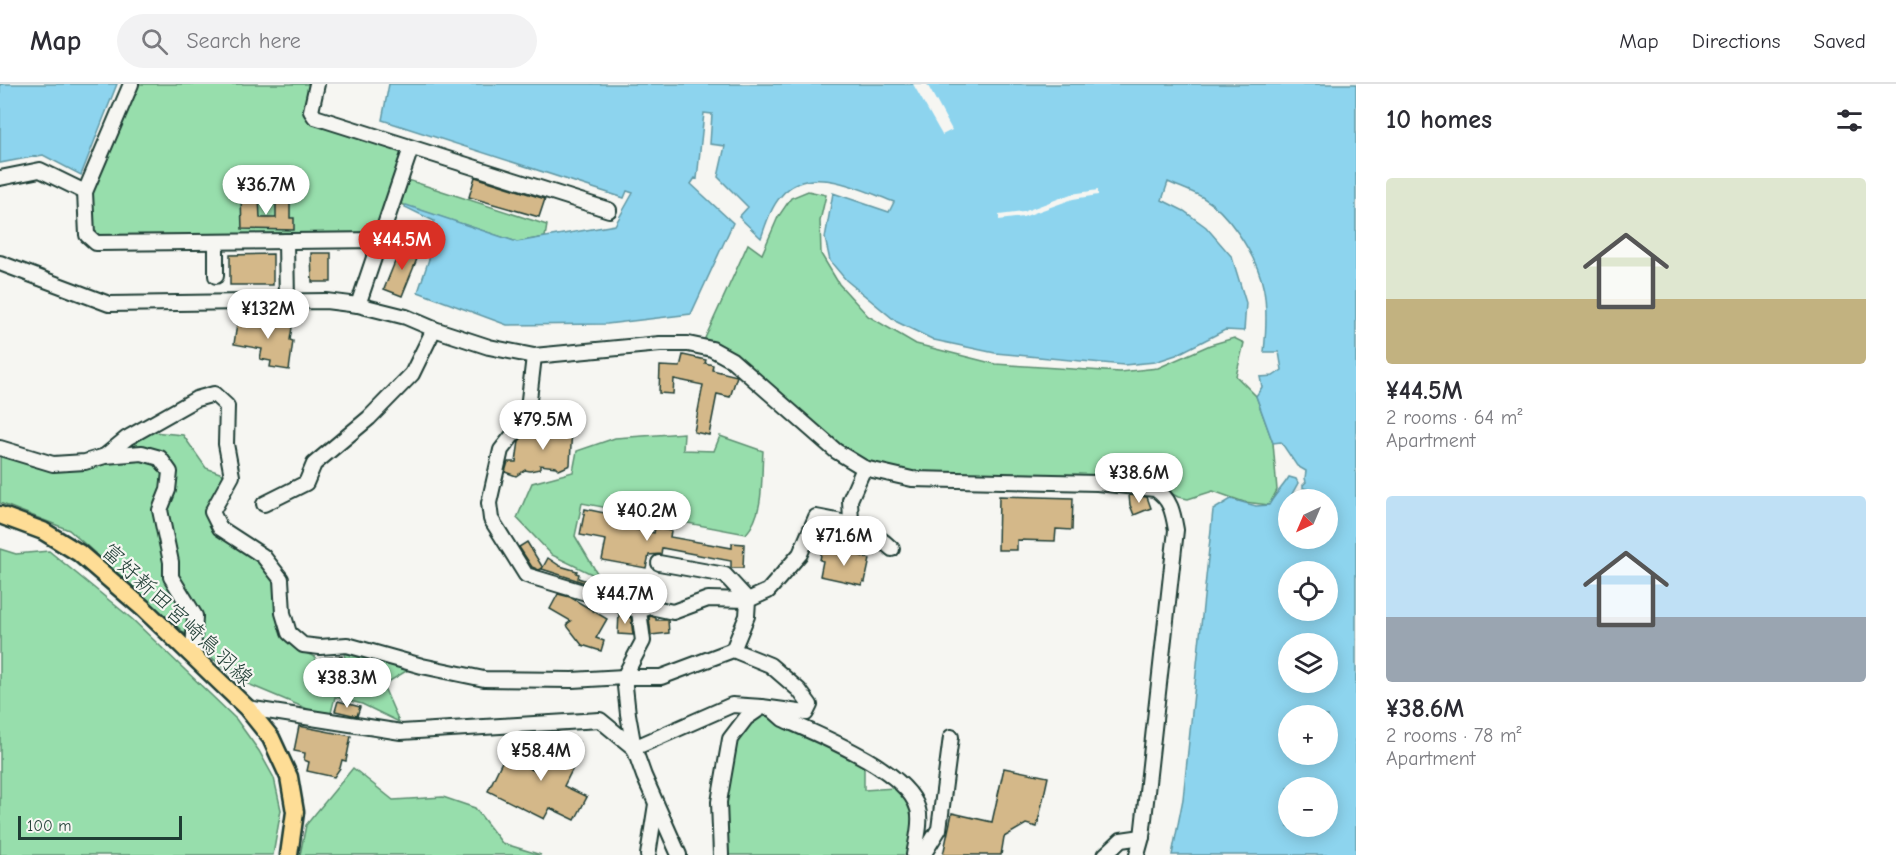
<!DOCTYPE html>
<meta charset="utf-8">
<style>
:root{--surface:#fff;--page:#f2f2f3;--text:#2b2b33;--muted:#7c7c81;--line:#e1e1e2;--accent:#d93025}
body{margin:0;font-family:"Comic Neue","Klee One",sans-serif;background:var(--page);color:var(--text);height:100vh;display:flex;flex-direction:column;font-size:22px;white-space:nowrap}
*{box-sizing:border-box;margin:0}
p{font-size:20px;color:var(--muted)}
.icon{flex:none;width:33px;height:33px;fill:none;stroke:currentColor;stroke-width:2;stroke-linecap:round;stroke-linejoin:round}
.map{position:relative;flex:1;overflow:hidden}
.side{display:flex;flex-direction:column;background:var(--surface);width:540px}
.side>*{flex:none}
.needle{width:39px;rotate:224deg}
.controls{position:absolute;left:1278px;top:405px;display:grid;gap:12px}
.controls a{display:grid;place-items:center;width:60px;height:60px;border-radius:50%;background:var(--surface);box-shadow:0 3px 15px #0003;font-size:30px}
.scale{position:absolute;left:18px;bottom:15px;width:164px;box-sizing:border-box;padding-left:6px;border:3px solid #1f3d34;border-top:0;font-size:16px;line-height:21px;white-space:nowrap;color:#1f3d34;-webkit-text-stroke:4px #f6f6f2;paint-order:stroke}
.price{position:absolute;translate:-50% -51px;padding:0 14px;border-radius:21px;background:#fff;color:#222;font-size:20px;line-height:39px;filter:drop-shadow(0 2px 3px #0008)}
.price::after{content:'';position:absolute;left:50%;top:36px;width:18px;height:14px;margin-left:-9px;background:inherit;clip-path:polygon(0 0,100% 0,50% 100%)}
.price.selected{background:var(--accent);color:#fff}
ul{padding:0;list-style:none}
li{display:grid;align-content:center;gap:12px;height:318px;padding:0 30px}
li span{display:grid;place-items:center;height:186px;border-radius:6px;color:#555}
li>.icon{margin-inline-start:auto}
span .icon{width:108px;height:108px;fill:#fffc;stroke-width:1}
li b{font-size:26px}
h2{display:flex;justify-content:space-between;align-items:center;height:72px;padding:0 30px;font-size:26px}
header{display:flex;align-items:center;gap:36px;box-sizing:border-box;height:84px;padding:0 30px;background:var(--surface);border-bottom:2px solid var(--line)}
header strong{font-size:28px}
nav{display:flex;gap:33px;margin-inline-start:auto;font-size:21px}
.search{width:420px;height:54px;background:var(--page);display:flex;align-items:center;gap:15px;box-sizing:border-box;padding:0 21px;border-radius:33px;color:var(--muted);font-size:22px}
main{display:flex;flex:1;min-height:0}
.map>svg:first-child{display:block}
.green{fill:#97deac;stroke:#5b8e70;stroke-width:1.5}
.water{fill:#8dd4ee;stroke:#6198a4;stroke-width:1.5;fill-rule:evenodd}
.pier{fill:#f6f6f2}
.building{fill:#d4b889;stroke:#1f3d34;stroke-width:1.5}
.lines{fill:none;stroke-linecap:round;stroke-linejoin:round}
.minor-casing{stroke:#1f3d34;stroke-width:18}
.major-casing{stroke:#1f3d34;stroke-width:21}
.minor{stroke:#f6f6f2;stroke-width:14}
.major{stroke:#fedd96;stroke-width:16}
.labels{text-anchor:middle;stroke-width:4.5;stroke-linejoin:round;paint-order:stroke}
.street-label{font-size:22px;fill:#1f3d34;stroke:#f6f6f2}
</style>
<header>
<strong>Map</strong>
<div class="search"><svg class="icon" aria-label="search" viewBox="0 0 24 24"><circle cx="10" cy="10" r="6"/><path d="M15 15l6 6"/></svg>Search here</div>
<nav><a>Map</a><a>Directions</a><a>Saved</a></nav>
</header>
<main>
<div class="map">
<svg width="1356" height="771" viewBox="0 0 1356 771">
<rect width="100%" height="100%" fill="#f6f6f2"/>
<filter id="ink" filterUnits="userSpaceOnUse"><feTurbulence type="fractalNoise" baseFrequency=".0167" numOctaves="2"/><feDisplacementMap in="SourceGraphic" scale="12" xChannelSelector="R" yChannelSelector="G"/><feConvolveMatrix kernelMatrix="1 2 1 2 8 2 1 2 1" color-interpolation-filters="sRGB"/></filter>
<g filter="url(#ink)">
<!-- green -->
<g class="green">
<path d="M 131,0 L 317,0 L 311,27 L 411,64 L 381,156 L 91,156 L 89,99 Z"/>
<path d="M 408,96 L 547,141 L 545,153 L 517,158 L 401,120 Z"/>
<path d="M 808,107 L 826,111 L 820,137 L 821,170 L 839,200 L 868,232 L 916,260 L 995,280 L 1120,288 L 1158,284 L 1210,261 L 1234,254 L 1244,259 L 1236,292 L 1256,312 L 1273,359 L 1277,406 L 1269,421 L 1244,418 L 1213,407 L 1188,415 L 1178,413 L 1165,406 L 912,395 L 864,384 L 775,311 L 701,263 L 748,160 L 762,170 L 778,133 L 791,114 Z"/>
<path d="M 153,348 L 183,351 L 206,384 L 225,391 L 206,428 C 222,443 269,481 276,498 C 278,503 277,512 277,517 C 277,553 283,560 315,573 L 319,590 L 347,586 L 344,569 L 408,586 L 383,601 L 399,638 L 362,620 L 335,613 L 331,629 L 310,626 L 236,595 L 69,446 L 0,419 L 0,369 L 52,387 L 87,383 Z"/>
<path d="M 684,349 L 683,366 L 714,367 L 720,352 L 763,367 C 761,393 765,429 746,450 L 582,419 L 575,452 L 600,494 L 552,471 L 517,434 L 532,399 L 573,388 L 577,367 L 615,354 Z"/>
<path d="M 0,465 L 16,470 L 49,467 L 132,535 L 236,635 L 259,667 L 274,694 L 281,726 L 273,771 L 0,771 Z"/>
<path d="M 766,632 L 864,678 L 864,706 L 895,704 L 908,714 L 914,731 L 909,771 L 727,771 L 725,718 L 733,659 L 751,636 Z"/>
<path d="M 353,684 L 393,716 L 443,713 L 475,724 L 502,759 L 541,771 L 300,771 L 306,741 Z"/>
</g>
<!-- water -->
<g class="water">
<path d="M 0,0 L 117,0 L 81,91 L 43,71 L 0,79 Z"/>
<path d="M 389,0 L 1356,0 L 1356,771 L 1172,771 L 1183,715 L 1213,426 L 1231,415 L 1256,422 L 1269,421 C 1275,410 1283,403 1289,393 L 1296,395 L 1298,399 L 1292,410 L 1294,411 L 1307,405 L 1303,404 L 1303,401 L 1306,398 L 1305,394 L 1306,387 L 1297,382 L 1281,358 L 1273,359 L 1256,312 L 1262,303 L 1260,293 L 1273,292 L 1282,286 L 1279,268 L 1264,268 C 1269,218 1267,191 1238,149 C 1229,136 1216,121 1202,113 C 1191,107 1179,103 1168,98 L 1162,116 L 1184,127 L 1206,143 L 1232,173 L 1246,219 L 1244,247 L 1225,246 L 1176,271 L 1155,278 L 1124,281 L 995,269 L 934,256 L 897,238 L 846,196 L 830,177 L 825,154 L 833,109 L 889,128 L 894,118 C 861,106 809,78 781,112 C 771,123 766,140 761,154 L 739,133 L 748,123 L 718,93 L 725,62 L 710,60 L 712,30 L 704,29 L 697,95 L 695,94 L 691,100 L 733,139 L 691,230 L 607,240 L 507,241 L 418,208 L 433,163 L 426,160 L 434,137 L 405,123 L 406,121 L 517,158 L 615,141 L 633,109 L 627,107 L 624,114 L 382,36 ZM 1288,416 L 1328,416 L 1328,454 L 1288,454 ZM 1288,488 L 1328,488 L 1328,526 L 1288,526 ZM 1288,560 L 1328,560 L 1328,598 L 1288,598 ZM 1288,632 L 1328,632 L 1328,670 L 1288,670 ZM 1288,704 L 1328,704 L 1328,742 L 1288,742 Z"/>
</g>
<!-- pier -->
<g class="pier">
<path d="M 913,0 L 927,0 L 952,46 L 942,51 Z"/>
<path d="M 1098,106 L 1098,111 L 1073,115 L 1023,133 L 999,136 L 999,131 L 1023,128 L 1071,110 Z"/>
</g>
<!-- building -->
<g class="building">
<path d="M 475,93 L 545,115 L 539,133 L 469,113 Z"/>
<path d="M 259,113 L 260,134 L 276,134 L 276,116 L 290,116 L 290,134 L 294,134 L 294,146 L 242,145 L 241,114 Z"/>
<path d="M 401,163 L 419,170 L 402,212 L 384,205 Z"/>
<path d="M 311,169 L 331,169 L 331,198 L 312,198 Z"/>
<path d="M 273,170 L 273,201 L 230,201 L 230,171 Z"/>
<path d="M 277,234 L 293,237 L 290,256 L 293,257 L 289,286 L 270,283 L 271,277 L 260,275 L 262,265 L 234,260 L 237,240 L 245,241 L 246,235 L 276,240 Z"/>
<path d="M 683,271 L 706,276 L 705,279 L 713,281 L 712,286 L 737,292 L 730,313 L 717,310 L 709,351 L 694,348 L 703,301 L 674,295 L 673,310 L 659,309 L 660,282 L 680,283 Z"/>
<path d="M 572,342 L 570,381 L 559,386 L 556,383 L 540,381 L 540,385 L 530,387 L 525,386 L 516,392 L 505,388 L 508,378 L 516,378 L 519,357 L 528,347 L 552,352 L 552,343 Z"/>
<path d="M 1129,411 L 1147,413 L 1151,424 L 1134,431 L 1130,421 Z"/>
<path d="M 999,412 L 1073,414 L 1072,446 L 1056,445 L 1055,457 L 1017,456 L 1017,466 L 998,466 Z"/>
<path d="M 585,425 L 634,435 L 632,445 L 654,449 L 655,444 L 671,447 L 670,453 L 732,464 L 732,459 L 744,460 L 743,484 L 731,484 L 731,477 L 662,464 L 661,470 L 649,471 L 646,484 L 602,476 L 606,456 L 580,451 Z"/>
<path d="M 527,458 L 543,484 L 539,486 L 532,483 L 519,463 Z"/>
<path d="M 822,465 L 851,471 L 852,469 L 870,475 L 865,498 L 863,497 L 862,501 L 820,492 L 823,477 L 820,476 Z"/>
<path d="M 548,474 L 560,482 L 577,487 L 576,489 L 579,490 L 578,494 L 593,499 L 592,501 L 542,485 Z"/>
<path d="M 558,510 L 570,513 L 607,535 L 596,554 L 604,557 L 601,567 L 582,561 L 568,543 L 567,540 L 571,537 L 550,525 Z"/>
<path d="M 619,529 L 631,534 L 633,551 L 618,550 Z"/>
<path d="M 651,532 L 656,534 L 656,536 L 668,536 L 669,549 L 651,551 L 649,533 Z"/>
<path d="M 342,572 L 343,583 L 321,586 L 320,575 Z"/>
<path d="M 338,617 L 360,623 L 357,632 L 335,627 Z"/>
<path d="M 299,642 L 351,652 L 346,677 L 342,676 L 340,684 L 334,693 L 307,687 L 309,678 L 304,676 L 305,669 L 294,667 Z"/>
<path d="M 557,648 L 579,658 L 569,677 L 575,680 L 564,702 L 587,713 L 575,736 L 550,724 L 544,735 L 488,707 L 507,667 L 520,673 L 517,679 L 537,688 Z"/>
<path d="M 1004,684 L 1048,693 L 1037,743 L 1026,740 L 1004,753 L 1001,771 L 943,771 L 952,729 L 992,738 Z"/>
</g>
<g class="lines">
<!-- minor casing -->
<g class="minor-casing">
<g id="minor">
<path d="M 131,0 L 85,108 L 87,151 L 96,159 L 381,156"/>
<path d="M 317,0 L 311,27 L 315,33 L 609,126"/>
<path d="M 0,94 L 40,86 L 85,108"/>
<path d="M 286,157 L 287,217"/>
<path d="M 0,179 L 109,220 L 326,217 L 358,221 L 406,233 L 434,245 L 489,263 L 534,272 L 660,260 L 688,260 L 712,265 L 732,276 L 836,367 L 864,384 L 912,395 L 1097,399 L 1155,405 C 1171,415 1173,429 1176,446 L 1142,753 L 1137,771"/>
<path d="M 216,192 L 216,158"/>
<path d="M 358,221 L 411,64"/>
<path d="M 534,272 L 527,333 L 501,366 L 489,419 L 491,435 L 526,491 L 606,515 L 639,527 L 650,523 L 673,528 L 708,515 L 748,516 L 768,507 L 800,470 L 816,433 C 848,439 867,441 892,465"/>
<path d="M 0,364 L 53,380 L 85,378 L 105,372 L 127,354 L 196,315 L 214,310 L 227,322 L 226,360 L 232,392 L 212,428 L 220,444 L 263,472 L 281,495 L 283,529 L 289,549 L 303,561 L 320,563 L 347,561 L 422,582 L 484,595 L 572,596 L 624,593 L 661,593 L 733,566 L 770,581 L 799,606 L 810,621 L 806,629 L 762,623 L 746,634 L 730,655 L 719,718 L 721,771"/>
<path d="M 105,372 L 142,369 L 160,374 L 170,388 L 168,406 L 160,426 L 171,478 L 171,493 L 195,532 L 193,572"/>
<path d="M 264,420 L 306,399 L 314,380 L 369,334 L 412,290 L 434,245"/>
<path d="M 851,439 L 850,416 L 864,384"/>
<path d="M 659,479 L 725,491 L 748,516 L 747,532 L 733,566"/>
<path d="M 639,527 L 643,557 L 624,593 L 628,630 L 634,664 L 732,621 L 762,623"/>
<path d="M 247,624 L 401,648 L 600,636 L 634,664 L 644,692 L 679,771"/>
<path d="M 774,627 L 783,635 C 819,651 907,686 918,725 C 922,738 916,758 914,771"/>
<path d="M 648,771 L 656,720"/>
<path d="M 923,771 L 939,745 L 951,653"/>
<path d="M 1105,771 L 1121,756 L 1142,753"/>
</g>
</g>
<!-- major casing -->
<g class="major-casing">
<path id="major" d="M 0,431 L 43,447 L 79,469 L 144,525 L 247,624 L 271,654 L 289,693 L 295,728 L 289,771"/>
</g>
<!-- minor -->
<use href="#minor" class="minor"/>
<!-- major -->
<use href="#major" class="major"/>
</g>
</g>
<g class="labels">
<!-- street labels -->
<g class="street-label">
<text transform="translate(178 530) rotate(43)" y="8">富好新田宮崎鳥羽線</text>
</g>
</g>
</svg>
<div class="controls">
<a><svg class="needle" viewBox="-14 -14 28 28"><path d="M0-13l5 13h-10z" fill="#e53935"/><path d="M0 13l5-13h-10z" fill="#7c7c81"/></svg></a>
<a><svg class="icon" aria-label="locate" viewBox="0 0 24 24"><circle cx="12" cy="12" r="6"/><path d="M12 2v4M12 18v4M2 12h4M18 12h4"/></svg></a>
<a><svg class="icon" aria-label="layers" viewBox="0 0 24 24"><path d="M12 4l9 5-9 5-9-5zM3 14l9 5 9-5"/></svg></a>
<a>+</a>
<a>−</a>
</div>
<div class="scale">100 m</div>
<b class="price" style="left:266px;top:132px">¥36.7M</b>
<b class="price selected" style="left:402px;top:187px">¥44.5M</b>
<b class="price" style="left:268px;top:256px">¥132M</b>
<b class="price" style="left:543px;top:367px">¥79.5M</b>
<b class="price" style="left:1139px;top:420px">¥38.6M</b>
<b class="price" style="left:647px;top:458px">¥40.2M</b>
<b class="price" style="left:844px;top:483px">¥71.6M</b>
<b class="price" style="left:625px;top:541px">¥44.7M</b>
<b class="price" style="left:347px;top:625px">¥38.3M</b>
<b class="price" style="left:541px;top:698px">¥58.4M</b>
</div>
<section class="side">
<h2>10 homes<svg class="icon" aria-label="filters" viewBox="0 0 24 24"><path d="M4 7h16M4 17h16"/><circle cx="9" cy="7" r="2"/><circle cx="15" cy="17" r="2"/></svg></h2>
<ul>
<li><span style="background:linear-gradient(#dfe7d0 65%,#c2b280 0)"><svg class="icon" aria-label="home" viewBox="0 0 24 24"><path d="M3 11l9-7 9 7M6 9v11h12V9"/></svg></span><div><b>¥44.5M</b><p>2 rooms · 64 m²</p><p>Apartment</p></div></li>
<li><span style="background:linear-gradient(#bfe0f5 65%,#9aa5b1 0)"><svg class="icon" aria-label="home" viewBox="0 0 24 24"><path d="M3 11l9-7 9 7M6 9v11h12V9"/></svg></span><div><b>¥38.6M</b><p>2 rooms · 78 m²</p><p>Apartment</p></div></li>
</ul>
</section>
</main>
